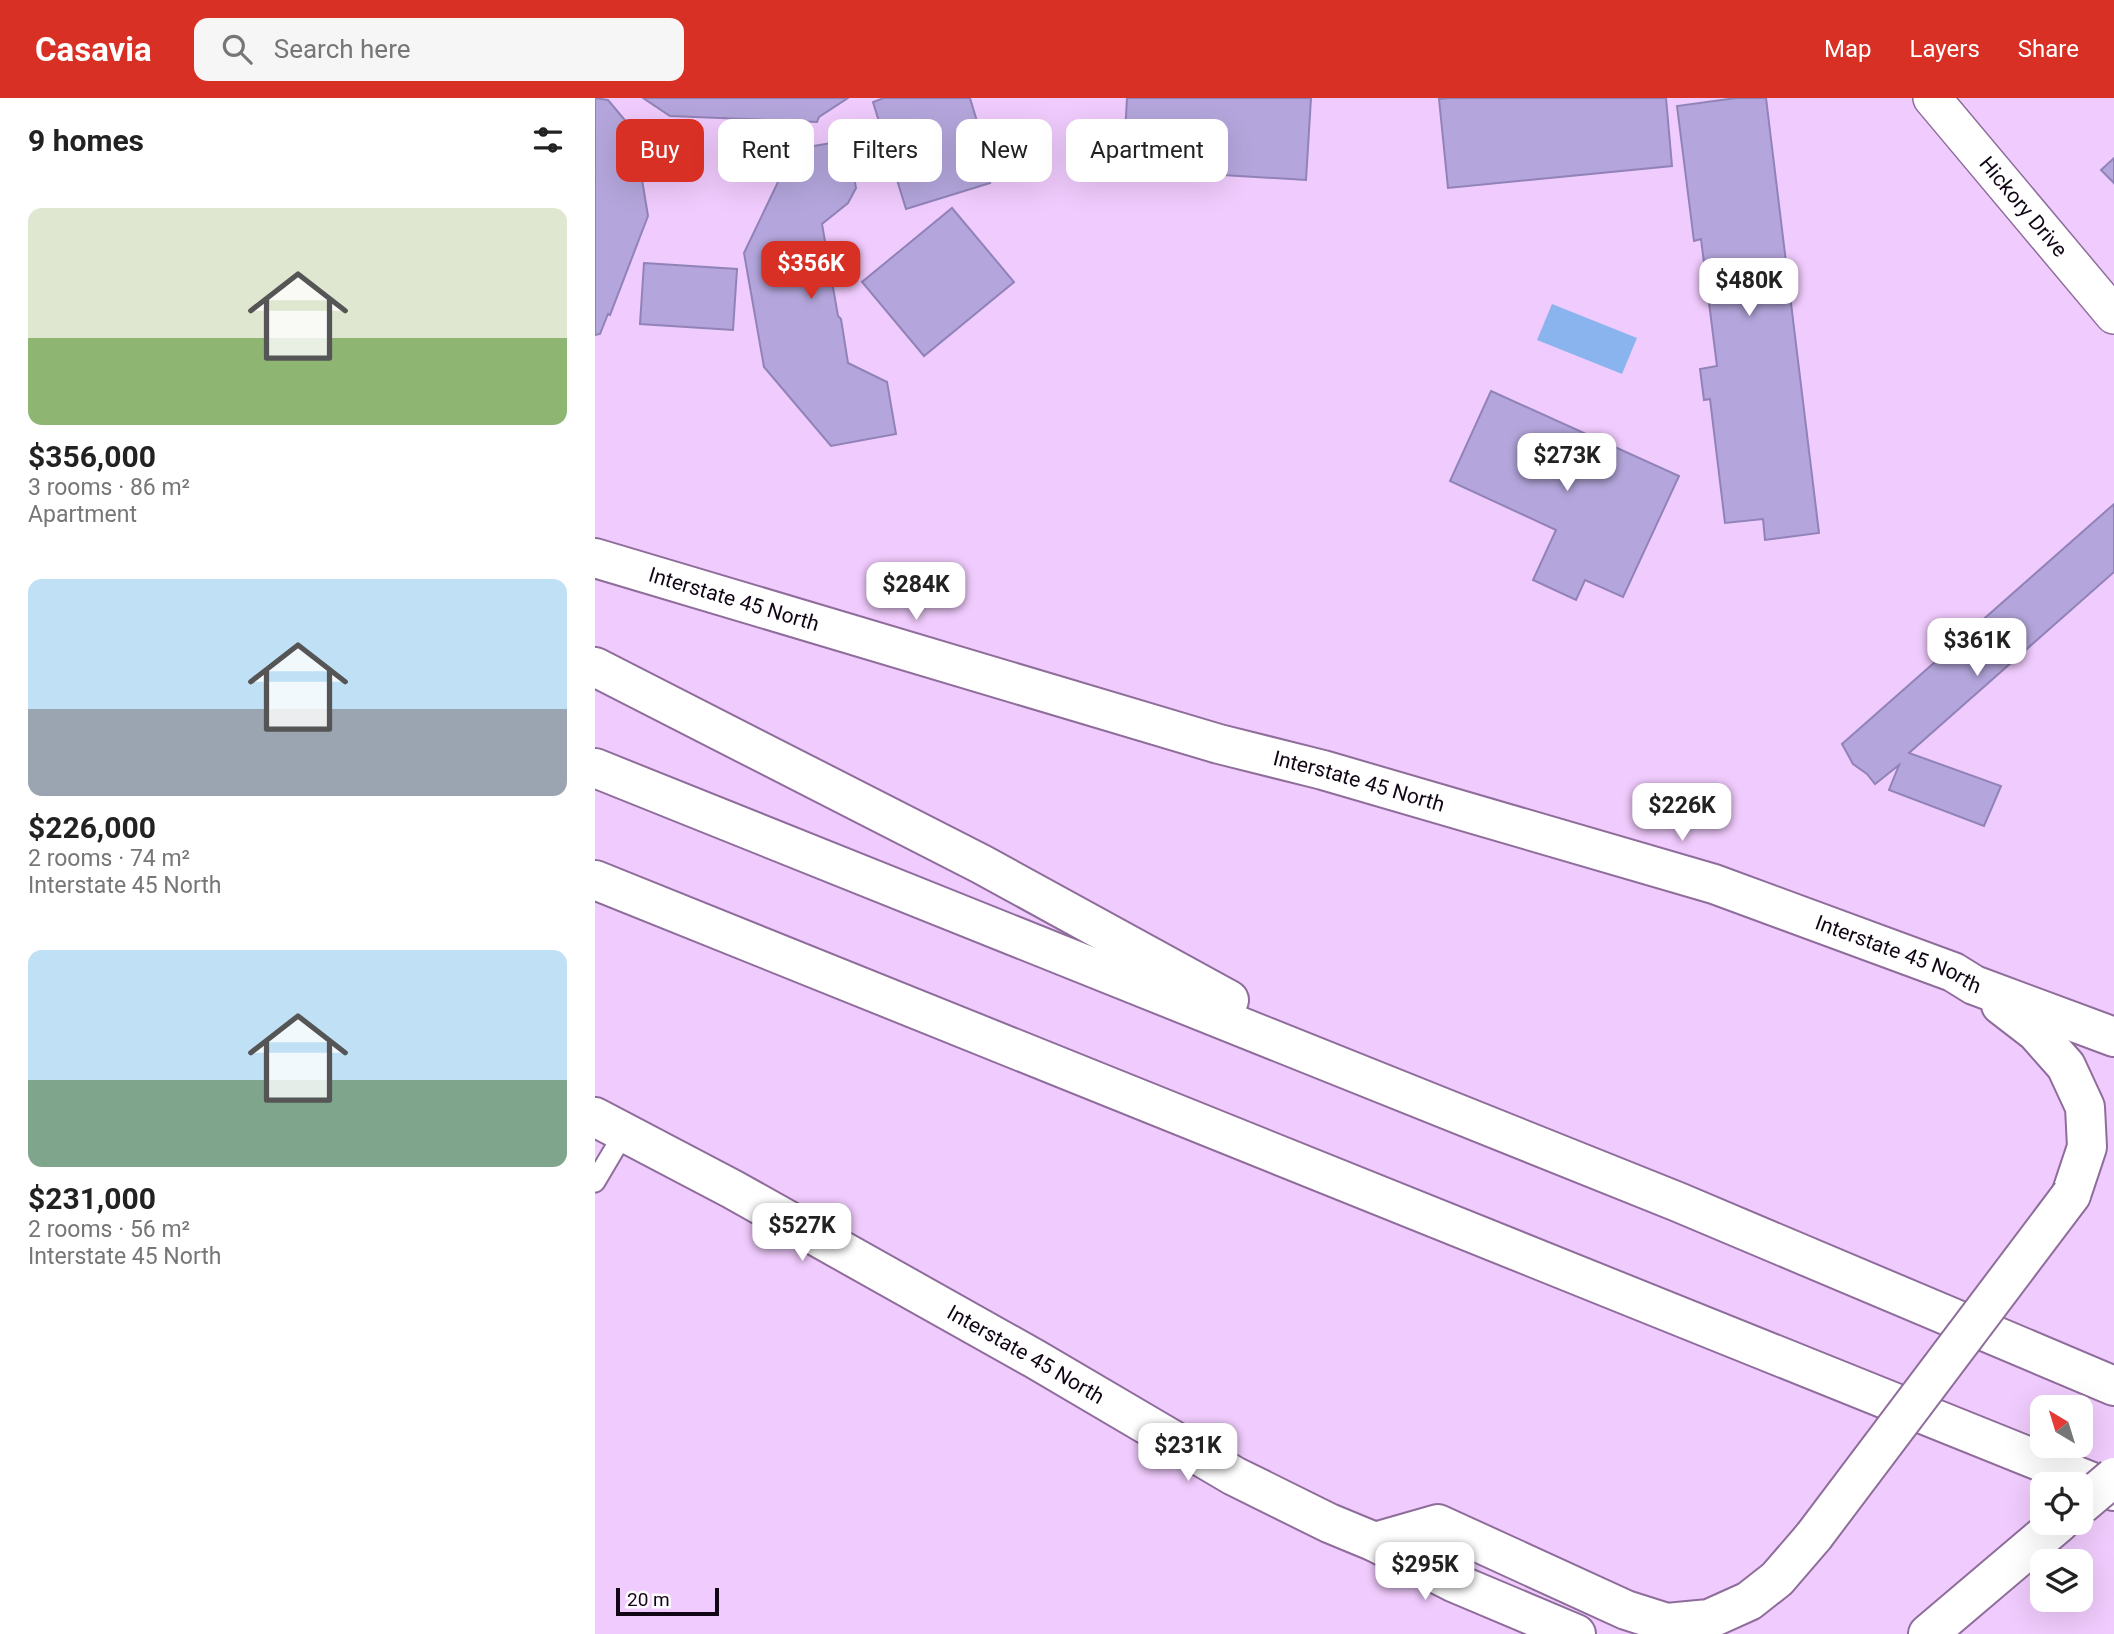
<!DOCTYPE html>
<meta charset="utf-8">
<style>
:root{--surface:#fff;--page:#f6f6f6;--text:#222;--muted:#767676;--accent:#d93025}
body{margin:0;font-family:Roboto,sans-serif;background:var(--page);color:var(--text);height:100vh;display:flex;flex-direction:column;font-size:26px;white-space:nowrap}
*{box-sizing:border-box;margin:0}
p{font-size:23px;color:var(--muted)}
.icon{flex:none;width:38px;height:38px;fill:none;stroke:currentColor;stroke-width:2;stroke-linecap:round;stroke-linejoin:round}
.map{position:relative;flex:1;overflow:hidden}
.sheet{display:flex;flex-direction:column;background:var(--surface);width:595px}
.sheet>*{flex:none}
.guide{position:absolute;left:21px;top:21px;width:665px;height:63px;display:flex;gap:14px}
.needle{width:46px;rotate:322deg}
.controls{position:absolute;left:1435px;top:1297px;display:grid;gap:14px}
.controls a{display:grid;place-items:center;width:63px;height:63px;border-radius:14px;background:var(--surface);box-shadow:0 7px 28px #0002;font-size:35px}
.scale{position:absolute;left:21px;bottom:18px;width:103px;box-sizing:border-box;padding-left:7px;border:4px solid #120616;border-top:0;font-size:19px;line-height:24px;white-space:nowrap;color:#120616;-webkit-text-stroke:5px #fefaff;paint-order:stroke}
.price{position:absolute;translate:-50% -60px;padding:0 16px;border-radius:14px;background:#fff;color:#222;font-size:23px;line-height:46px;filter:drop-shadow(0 2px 4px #0008)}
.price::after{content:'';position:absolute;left:50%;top:42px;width:21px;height:16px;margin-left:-10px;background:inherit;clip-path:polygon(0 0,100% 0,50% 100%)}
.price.active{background:var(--accent);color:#fff}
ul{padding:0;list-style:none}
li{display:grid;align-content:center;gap:14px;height:371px;padding:0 28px}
li span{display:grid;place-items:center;height:217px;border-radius:14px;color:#555}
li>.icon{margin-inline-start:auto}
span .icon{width:126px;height:126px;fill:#fffc;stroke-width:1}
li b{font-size:30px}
h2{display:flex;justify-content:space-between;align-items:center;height:84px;padding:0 28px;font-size:30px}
.pill{padding:0 24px;border-radius:14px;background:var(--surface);box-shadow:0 7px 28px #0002;font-size:24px;line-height:63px}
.pill.active{background:var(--accent);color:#fff}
header{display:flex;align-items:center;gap:42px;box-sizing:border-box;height:98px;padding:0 35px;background:var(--accent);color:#fff}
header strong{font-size:33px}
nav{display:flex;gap:38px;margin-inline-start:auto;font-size:24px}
.search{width:490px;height:63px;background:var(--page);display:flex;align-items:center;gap:18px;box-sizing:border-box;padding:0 24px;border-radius:14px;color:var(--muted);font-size:26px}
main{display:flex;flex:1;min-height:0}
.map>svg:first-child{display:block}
.water{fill:#8ab4ee}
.building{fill:#b4a6dc;stroke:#9183b7;stroke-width:2}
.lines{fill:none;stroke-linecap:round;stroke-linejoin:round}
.lane-casing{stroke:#8e6d9b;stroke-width:23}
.street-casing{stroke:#8e6d9b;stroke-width:40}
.secondary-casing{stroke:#8e6d9b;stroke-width:42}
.primary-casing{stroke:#8e6d9b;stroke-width:42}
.highway-casing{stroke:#8e6d9b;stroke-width:42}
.lane{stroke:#fff;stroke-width:19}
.street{stroke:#fff;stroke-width:37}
.secondary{stroke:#fff;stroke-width:38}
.primary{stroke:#fff;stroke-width:38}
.highway{stroke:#fff;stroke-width:38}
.secondary-bridge-casing{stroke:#8e6d9b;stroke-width:42;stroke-linecap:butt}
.primary-bridge-casing{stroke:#8e6d9b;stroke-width:42;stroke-linecap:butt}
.secondary-bridge{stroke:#fff;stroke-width:38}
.primary-bridge{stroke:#fff;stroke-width:38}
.labels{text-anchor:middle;stroke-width:7;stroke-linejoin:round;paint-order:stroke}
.street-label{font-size:21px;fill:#120616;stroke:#fefaff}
</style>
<header>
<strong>Casavia</strong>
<div class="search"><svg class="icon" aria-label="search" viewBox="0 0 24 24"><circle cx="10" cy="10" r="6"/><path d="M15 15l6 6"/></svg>Search here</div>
<nav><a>Map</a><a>Layers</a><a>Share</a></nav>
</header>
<main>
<section class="sheet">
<h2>9 homes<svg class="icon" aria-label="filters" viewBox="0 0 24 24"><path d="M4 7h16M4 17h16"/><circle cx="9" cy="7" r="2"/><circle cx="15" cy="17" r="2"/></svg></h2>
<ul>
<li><span style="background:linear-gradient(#dfe7d0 60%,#8fb573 0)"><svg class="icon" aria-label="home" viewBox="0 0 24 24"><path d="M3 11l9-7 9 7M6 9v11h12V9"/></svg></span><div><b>$356,000</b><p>3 rooms · 86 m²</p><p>Apartment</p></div></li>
<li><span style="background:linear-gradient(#bfe0f5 60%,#9aa5b1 0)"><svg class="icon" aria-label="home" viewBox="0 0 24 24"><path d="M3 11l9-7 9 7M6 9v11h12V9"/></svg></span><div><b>$226,000</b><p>2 rooms · 74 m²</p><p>Interstate 45 North</p></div></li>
<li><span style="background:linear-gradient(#bfe0f5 60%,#7fa58c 0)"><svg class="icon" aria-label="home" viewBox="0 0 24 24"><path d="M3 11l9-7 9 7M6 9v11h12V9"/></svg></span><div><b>$231,000</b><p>2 rooms · 56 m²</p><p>Interstate 45 North</p></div></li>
</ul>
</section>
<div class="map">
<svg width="1519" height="1536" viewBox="0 0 1519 1536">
<rect width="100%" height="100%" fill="#f0cbfd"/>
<!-- water -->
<path class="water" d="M 957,206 L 1042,240 L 1027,276 L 942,242 Z"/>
<!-- building -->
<g class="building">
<path d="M 0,0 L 13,2 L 39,33 L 53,118 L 15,217 L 13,216 L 5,236 L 0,237 Z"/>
<path d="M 48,0 L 253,0 L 224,19 L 222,24 L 75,18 Z"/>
<path d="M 289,0 L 375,0 L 387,40 L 382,42 L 395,85 L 311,111 L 278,4 Z"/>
<path d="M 532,0 L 716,0 L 711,82 L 528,71 Z"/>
<path d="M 854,0 L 1071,0 L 1077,68 L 853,90 L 844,1 Z"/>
<path d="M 1141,0 L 1171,0 L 1224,435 L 1170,442 L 1168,421 L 1130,425 L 1115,301 L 1109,302 L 1105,271 L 1122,268 L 1106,141 L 1099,143 L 1082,8 Z"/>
<path d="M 248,43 L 254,50 L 261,90 L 253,105 L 227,126 L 243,218 L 246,221 L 253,265 L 292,284 L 301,336 L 236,348 L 169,269 L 149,155 L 183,84 L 181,71 L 207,50 Z"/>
<path d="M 1519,60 L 1519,85 L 1506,72 Z"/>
<path d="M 357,110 L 419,184 L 329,258 L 267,184 Z"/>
<path d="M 49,165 L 142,171 L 138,232 L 45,226 Z"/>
<path d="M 896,293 L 1084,378 L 1028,499 L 990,482 L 981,502 L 938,482 L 961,432 L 855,383 Z"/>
<path d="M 1519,406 L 1519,474 L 1314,655 L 1406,688 L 1389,728 L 1294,692 L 1304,667 L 1280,686 L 1272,676 L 1258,666 L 1247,646 Z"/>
</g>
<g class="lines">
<!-- lane casing -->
<g class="lane-casing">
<path id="lane" d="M 0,1084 L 29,1035"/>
</g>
<!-- street casing -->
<g class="street-casing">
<g id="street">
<path id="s1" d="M 1337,0 L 1519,217"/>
</g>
</g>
<!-- secondary casing -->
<g class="secondary-casing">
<g id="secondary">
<path id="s2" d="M 0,460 L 624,646 L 728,672 L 1119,786 L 1358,874 L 1379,887 L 1519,939"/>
<path d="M 1406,907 L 1441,934 L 1471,968 L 1490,1009 L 1492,1049 L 1476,1097"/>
<path id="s3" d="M 0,1019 L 137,1091 L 440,1261 L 639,1378 L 734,1425 L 780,1444 L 860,1485 L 981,1536"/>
<path d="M 780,1444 L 843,1426 L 1031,1512 L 1072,1525 L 1114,1521 L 1154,1503 L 1182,1481 L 1219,1438"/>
</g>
</g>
<!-- primary casing -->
<g class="primary-casing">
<path id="primary" d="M 1333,1536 L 1465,1424"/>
</g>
<!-- highway casing -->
<g class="highway-casing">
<g id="highway">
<path d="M 0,569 L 386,766 L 634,902"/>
<path d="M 0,670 L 1083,1104 L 1519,1288"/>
<path d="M 0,782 L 1519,1393"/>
</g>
</g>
<!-- lane -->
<use href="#lane" class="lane"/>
<!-- street -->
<use href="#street" class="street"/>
<!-- secondary -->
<use href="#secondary" class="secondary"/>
<!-- primary -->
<use href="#primary" class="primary"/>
<!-- highway -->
<use href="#highway" class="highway"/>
<!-- secondary-bridge casing -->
<g class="secondary-bridge-casing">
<path id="secondary-bridge" d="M 1219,1438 L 1476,1097"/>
</g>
<!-- primary-bridge casing -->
<g class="primary-bridge-casing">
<path id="primary-bridge" d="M 1486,1407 L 1519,1379"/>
</g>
<!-- secondary-bridge -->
<use href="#secondary-bridge" class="secondary-bridge"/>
<!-- primary-bridge -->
<use href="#primary-bridge" class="primary-bridge"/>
</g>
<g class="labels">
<!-- street labels -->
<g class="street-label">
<text dy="7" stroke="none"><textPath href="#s1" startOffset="142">Hickory Drive</textPath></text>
<text dy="7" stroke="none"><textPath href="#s2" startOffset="145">Interstate 45 North</textPath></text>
<text dy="7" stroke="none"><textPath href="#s2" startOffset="796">Interstate 45 North</textPath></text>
<text dy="7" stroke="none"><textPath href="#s2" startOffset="1363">Interstate 45 North</textPath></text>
<text dy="7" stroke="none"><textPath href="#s3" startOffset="492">Interstate 45 North</textPath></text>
</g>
</g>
</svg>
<div class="controls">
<a><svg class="needle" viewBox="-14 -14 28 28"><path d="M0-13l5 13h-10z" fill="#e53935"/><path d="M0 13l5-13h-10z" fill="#767676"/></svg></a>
<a><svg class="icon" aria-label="locate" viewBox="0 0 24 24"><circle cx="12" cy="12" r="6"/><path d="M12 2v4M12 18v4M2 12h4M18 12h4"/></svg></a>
<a><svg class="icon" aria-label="layers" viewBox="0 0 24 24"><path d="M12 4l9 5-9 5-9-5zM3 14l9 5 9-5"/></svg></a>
</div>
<div class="scale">20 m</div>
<b class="price active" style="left:216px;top:203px">$356K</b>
<b class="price" style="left:1154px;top:220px">$480K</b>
<b class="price" style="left:972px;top:395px">$273K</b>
<b class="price" style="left:321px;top:524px">$284K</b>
<b class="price" style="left:1382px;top:580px">$361K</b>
<b class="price" style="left:1087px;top:745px">$226K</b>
<b class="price" style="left:207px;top:1165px">$527K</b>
<b class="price" style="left:593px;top:1385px">$231K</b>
<b class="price" style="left:830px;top:1504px">$295K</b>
<div class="guide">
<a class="pill active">Buy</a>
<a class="pill">Rent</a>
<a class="pill">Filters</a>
<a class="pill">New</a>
<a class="pill">Apartment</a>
</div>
</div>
</main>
